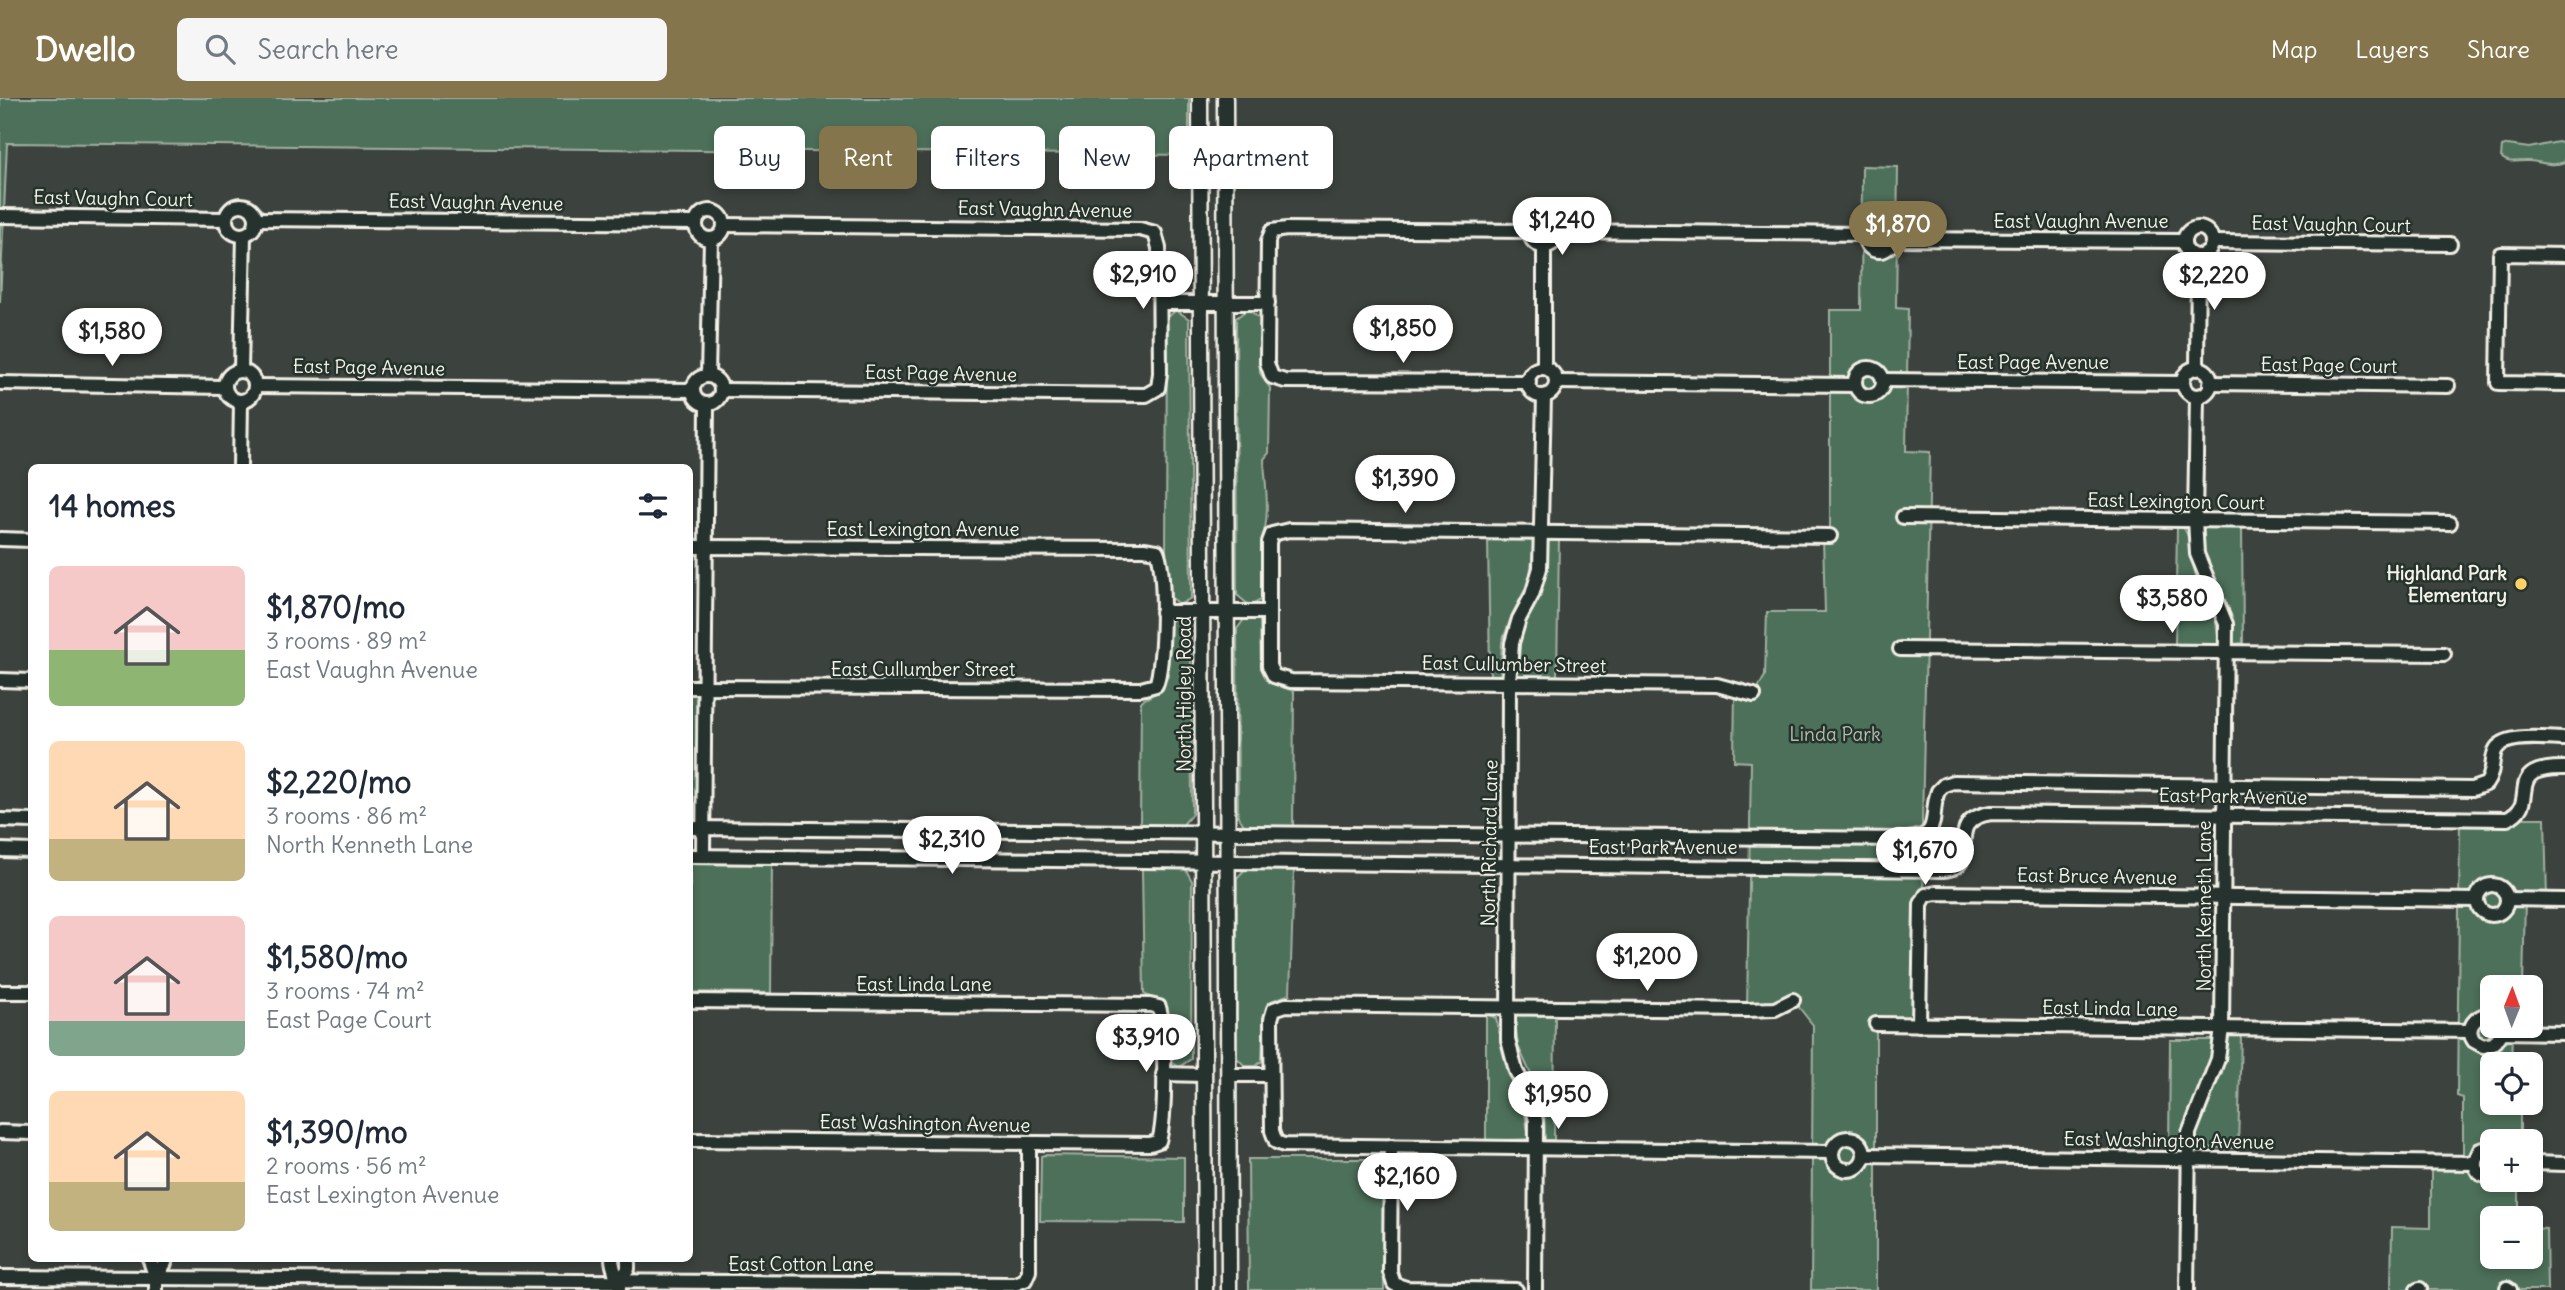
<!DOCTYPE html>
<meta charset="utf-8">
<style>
:root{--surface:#fff;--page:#f6f6f7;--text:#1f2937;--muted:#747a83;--accent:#84754c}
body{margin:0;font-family:Delius,sans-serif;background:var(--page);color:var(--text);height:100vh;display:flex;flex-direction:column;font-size:26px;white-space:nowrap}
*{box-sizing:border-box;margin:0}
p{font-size:23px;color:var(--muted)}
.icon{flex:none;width:38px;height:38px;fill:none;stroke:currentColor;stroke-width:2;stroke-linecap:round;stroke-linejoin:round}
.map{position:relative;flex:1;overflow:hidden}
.drawer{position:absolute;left:28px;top:366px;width:665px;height:798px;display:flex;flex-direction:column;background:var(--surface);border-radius:10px;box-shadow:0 4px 10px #0003}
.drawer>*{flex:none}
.top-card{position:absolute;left:714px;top:28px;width:665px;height:63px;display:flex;gap:14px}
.needle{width:46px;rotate:1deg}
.controls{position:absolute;left:2480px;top:877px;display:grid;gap:14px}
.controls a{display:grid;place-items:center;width:63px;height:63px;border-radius:10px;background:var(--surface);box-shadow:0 4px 10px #0003;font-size:35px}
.price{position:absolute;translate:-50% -60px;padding:0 16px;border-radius:24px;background:#fff;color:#222;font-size:23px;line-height:46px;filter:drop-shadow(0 2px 4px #0008)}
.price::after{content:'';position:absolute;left:50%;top:42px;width:21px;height:16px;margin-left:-10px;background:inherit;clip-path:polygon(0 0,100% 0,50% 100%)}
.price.active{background:var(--accent);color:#fff}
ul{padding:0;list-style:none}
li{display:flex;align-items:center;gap:21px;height:175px;padding:0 21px}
li span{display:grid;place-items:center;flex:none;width:196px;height:140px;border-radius:10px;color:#555}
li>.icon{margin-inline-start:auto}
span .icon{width:84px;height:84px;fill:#fffc;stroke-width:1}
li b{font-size:30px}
h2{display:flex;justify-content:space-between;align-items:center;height:84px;padding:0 21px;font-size:30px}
.chip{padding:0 24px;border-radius:10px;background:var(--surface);box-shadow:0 4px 10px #0003;font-size:24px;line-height:63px}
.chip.active{background:var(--accent);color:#fff}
header{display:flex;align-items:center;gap:42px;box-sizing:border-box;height:98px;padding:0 35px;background:var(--accent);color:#fff}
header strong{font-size:33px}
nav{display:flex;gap:38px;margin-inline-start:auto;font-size:24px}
.search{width:490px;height:63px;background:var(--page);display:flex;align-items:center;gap:18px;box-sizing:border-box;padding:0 24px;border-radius:10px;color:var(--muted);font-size:26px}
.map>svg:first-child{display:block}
.green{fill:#4e705a;stroke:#a1b0a1;stroke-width:2}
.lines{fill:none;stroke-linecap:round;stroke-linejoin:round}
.minor-casing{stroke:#f4f1e8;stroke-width:18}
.major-casing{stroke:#f4f1e8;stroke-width:19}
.minor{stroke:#26332d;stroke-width:12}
.major{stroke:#26332d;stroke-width:14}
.poi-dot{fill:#ffd166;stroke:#26332d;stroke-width:2.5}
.labels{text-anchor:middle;stroke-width:5;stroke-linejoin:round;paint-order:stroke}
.street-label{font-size:19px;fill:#f4f1e8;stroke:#26332d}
.poi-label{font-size:19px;font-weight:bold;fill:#f4f1e8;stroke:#26332d;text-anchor:end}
.park-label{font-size:19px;fill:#b2bdaf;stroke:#26332d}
</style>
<header>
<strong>Dwello</strong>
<div class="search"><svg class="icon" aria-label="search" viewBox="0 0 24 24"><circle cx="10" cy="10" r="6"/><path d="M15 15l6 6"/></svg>Search here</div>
<nav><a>Map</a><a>Layers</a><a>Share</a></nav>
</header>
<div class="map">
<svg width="2565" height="1192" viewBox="0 0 2565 1192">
<rect width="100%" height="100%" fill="#3c423e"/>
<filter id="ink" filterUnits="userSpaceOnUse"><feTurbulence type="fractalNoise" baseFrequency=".0143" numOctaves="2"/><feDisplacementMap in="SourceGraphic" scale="14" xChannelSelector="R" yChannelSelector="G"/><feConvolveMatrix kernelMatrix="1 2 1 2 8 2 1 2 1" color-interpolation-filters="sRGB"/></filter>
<g filter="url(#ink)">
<!-- green -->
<g class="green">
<path d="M 0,0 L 1189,0 L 1189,57 L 7,45 L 0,204 Z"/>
<path d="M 2558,44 L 2565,46 L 2565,64 C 2551,69 2543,64 2529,63 C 2518,62 2509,67 2501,59 L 2502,49 L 2508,47 L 2529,50 Z"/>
<path d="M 1862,68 L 1898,69 L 1896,210 L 1908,211 L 1906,353 L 1930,354 L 1921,772 L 1926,797 L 1919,927 L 1876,926 L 1876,1192 L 1811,1192 L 1813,927 L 1793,902 L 1747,912 L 1751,664 L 1734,663 L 1735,591 L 1754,597 L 1765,578 L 1767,514 L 1825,514 L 1823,439 L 1830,438 L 1830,212 L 1861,212 Z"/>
<path d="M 1248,211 L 1260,221 L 1260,275 L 1270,290 L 1269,355 L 1264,361 C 1265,385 1271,418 1262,440 L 1261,502 L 1250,508 L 1237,497 L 1236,220 Z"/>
<path d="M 1176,212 L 1189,221 L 1191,500 L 1179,507 L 1166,495 L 1166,457 L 1167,220 Z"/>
<path d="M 2202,428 L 2242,428 L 2243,545 L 2233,546 L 2229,511 L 2203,454 Z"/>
<path d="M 2177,429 L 2183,429 C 2192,441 2191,463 2196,478 C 2199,487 2206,494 2210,502 C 2216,517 2217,531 2219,546 L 2175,547 Z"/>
<path d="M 1488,442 L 1535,442 L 1529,484 L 1512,517 L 1502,544 L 1500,579 L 1490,577 Z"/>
<path d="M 1548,442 L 1559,442 L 1557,579 L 1513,578 L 1514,558 L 1520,535 L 1539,497 L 1546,475 Z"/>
<path d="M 1245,520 L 1260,521 L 1261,570 L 1270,585 L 1294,593 L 1293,731 L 1246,730 L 1238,718 L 1237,531 Z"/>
<path d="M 1171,521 L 1184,521 L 1191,531 L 1192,716 L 1181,729 L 1140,728 L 1141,603 L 1161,592 L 1168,578 L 1166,527 Z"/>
<path d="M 690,590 L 705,590 L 703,730 L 690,730 Z"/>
<path d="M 2460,720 L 2545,720 L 2547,801 L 2525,801 L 2523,889 L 2492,889 L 2492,928 L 2523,928 L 2523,934 L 2512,934 L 2511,966 L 2492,966 L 2492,1004 L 2520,1005 L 2520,1043 L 2492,1043 L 2492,1082 L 2519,1082 L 2519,1120 L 2492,1120 L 2492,1158 L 2530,1158 L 2531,1130 L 2546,1131 L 2547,1192 L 2391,1192 L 2392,1129 L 2431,1130 L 2431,1064 L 2463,1065 L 2463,1000 L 2457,998 Z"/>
<path d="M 690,763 L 772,764 L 771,895 L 690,894 Z"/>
<path d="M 1247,769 L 1294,771 L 1290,896 L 1271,903 L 1264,919 L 1262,963 L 1256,968 L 1245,968 L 1237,960 L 1237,780 Z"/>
<path d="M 1185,770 L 1192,783 L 1191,961 L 1179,969 L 1169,962 L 1168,915 L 1164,906 L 1144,896 L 1142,771 Z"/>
<path d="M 1514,914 L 1555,917 L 1554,1042 L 1545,1042 L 1544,1005 L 1518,948 Z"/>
<path d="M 1486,916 L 1496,920 L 1507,966 L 1523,1003 L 1529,1041 L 1486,1043 Z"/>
<path d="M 2227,937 L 2241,937 L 2238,1050 L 2195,1050 L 2197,1028 L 2203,1009 L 2222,975 Z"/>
<path d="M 2170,942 L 2212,942 L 2213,944 L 2211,966 L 2185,1025 L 2181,1055 L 2169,1055 Z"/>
<path d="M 1044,1057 L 1184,1059 L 1184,1124 L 1040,1123 L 1041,1058 Z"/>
<path d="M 1248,1061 L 1383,1061 L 1384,1192 L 1249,1192 Z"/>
</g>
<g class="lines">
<!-- minor casing -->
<g class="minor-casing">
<g id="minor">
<circle cx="241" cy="122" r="15"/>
<circle cx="710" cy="127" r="14"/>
<path d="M 0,118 L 226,121"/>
<circle cx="1544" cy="134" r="14"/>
<path d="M 256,121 L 695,125"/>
<circle cx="1879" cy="139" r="14"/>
<circle cx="2198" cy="144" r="14"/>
<path d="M 1557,133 L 1866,136"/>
<path d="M 1893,141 L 2184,143"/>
<path d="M 2212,144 L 2450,146"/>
<path d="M 2565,157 L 2500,156 L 2498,285 L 2565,286"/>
<path d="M 1160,205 L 1268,205"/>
<path d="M 1544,270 L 1544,148"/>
<circle cx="1542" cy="284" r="14"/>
<circle cx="1869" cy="284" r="14"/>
<circle cx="2197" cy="284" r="14"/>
<path d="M 2197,271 L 2198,158"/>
<path d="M 241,272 L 244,137"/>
<circle cx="240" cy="288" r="15"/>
<circle cx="707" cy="292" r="14"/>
<path d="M 708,278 L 711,141"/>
<path d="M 1883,282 L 2183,285"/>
<path d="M 1529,284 L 1285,283 L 1272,279 L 1267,265 L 1268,143 L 1272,133 L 1287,131 L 1530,133"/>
<path d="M 1556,284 L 1855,287"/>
<path d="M 0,285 L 224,289"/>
<path d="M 2210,285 L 2448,288"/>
<path d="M 255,288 L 693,292"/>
<path d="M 721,292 L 1146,297 L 1158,290 L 1160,275 L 1159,150 L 1155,135 L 1140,131 L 724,127"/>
<path d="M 240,369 L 241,303"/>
<path d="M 1903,419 L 2450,425"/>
<path d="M 0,441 L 32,442"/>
<path d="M 690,449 L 1144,451 L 1157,453 C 1166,472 1164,568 1156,587 L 1141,591 L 690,589"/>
<path d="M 1162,514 L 1268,514"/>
<path d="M 1900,551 L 2444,556"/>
<path d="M 0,582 L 32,583"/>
<path d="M 1754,597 L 1717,587 L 1291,583 L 1274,578 L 1269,568 L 1269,444 L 1272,436 L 1289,432 L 1830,438"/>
<path d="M 0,722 L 32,723"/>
<path d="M 690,730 L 1907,741 C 1943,739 1929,717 1938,693 L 1944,687 L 1953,684 L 2472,691 L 2486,686 C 2494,675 2491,665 2495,653 C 2503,634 2548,641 2565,641"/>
<path d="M 0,752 L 32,753"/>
<path d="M 690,758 L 1943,772 C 1986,768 1939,723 1991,715 L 2507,721 C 2543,705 2499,669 2565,670"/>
<path d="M 703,758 L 707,306"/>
<circle cx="2492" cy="802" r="15"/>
<path d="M 2507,801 L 2565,802"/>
<path d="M 0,894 L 32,894"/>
<path d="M 1793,902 L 1775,911 L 1747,912 L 1286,907 L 1274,911 L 1271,921 L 1272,1033 L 1276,1044 L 1284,1047 L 1832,1054"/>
<path d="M 690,903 L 1150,907 L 1159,909 C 1166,932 1166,1020 1159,1043 L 1150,1046 L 690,1042"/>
<path d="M 2492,920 L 2482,918 C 2471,923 2467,933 2474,943 L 2483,948 L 2493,946 L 2500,936 L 2499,928"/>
<path d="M 1876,926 L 2470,933"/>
<path d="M 1919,927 L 1921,806 L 1926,797 L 1936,795 L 2477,802"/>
<path d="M 2500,934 L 2565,935"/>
<path d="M 1163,976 L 1204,977"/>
<path d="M 1229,977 L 1271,977"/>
<path d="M 0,1034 L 32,1035"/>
<circle cx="1848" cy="1056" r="16"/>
<path d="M 1391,1048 L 1390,1174 L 1394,1186 L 1406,1190 L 1516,1192"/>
<path d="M 2492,1049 L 2480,1052 L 2475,1063 C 2475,1074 2482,1079 2492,1079"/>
<path d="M 1864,1057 L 2475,1065"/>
<path d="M 2530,1065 L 2565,1066"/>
<path d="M 149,1160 L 156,1180 L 156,1192"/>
<path d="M 612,1160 C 612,1172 619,1180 619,1192"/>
<path d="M 0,1179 L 1015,1186 L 1025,1182 L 1029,1173 L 1029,1045"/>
<path d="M 156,1180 L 165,1165 L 165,1160"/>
<path d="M 619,1184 L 628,1171 L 628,1160"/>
<path d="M 2507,1190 L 2510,1192"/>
<path d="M 1535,1192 L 1536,1023 L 1531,1001 L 1516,973 L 1508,942 L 1509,585 L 1512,545 L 1519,521 L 1532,497 L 1540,470 L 1544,298"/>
<path d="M 2187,1192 L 2189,1035 L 2218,961 L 2222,930 L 2226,526 L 2197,456 L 2195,422 L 2197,298"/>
<path d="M 2417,1192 L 2420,1191"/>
</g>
</g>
<!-- major casing -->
<g class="major-casing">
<g id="major">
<path d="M 1200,0 L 1205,1192"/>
<path d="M 1225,0 L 1229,1192"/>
</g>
</g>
<!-- minor -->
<use href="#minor" class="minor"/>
<!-- major -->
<use href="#major" class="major"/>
</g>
</g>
<!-- markers -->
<circle class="poi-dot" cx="2521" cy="486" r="7"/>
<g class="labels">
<!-- street labels -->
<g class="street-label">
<text transform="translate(113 100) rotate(1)" y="7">East Vaughn Court</text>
<text transform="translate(476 104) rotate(1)" y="7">East Vaughn Avenue</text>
<text transform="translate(1045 111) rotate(1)" y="7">East Vaughn Avenue</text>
<text x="2081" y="130">East Vaughn Avenue</text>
<text transform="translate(2331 126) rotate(1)" y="7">East Vaughn Court</text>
<text x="2033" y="271">East Page Avenue</text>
<text transform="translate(2329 267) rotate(1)" y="7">East Page Court</text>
<text transform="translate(369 269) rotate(1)" y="7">East Page Avenue</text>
<text transform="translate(941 275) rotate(1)" y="7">East Page Avenue</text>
<text transform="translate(2176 403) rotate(1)" y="7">East Lexington Court</text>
<text x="923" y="438">East Lexington Avenue</text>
<text transform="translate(1514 566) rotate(1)" y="7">East Cullumber Street</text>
<text x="923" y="578">East Cullumber Street</text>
<text transform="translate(1184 596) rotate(-90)" y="7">North Higley Road</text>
<text transform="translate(2233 698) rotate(1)" y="7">East Park Avenue</text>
<text transform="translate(1489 745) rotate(-89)" y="7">North Richard Lane</text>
<text x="1663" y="756">East Park Avenue</text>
<text transform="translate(2097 778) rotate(1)" y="7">East Bruce Avenue</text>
<text transform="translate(2204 808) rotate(-90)" y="7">North Kenneth Lane</text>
<text x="924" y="893">East Linda Lane</text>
<text transform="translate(2110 910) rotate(1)" y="7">East Linda Lane</text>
<text transform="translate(925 1025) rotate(1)" y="7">East Washington Avenue</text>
<text transform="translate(2169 1042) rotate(1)" y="7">East Washington Avenue</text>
<text x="801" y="1173">East Cotton Lane</text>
</g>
<!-- poi labels -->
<g class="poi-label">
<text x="2507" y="482">Highland Park<tspan x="2507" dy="22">Elementary</tspan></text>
</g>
<!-- park labels -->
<g class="park-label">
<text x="1835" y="643">Linda Park</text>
</g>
</g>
</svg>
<div class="controls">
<a><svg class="needle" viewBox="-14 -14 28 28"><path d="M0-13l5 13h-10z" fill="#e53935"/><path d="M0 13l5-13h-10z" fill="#747a83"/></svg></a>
<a><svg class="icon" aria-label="locate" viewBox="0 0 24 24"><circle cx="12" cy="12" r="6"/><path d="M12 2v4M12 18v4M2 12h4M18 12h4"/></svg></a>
<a>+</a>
<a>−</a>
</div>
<b class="price" style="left:1562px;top:159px">$1,240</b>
<b class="price active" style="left:1898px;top:163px">$1,870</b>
<b class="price" style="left:1143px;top:213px">$2,910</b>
<b class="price" style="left:2214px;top:214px">$2,220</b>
<b class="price" style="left:1403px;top:267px">$1,850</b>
<b class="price" style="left:112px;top:270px">$1,580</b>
<b class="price" style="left:1405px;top:417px">$1,390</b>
<b class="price" style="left:2172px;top:537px">$3,580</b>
<b class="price" style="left:952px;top:778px">$2,310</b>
<b class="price" style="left:1925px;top:789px">$1,670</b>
<b class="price" style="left:1647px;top:895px">$1,200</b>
<b class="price" style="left:1146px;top:976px">$3,910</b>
<b class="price" style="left:1558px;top:1033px">$1,950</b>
<b class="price" style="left:1407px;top:1115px">$2,160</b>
<div class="top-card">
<a class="chip">Buy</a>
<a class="chip active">Rent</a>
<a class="chip">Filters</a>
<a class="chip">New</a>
<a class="chip">Apartment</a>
</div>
<section class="drawer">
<h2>14 homes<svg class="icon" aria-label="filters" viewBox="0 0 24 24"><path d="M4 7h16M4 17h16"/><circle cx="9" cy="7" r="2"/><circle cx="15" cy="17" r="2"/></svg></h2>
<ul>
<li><span style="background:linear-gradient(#f6c9c9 60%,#8fb573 0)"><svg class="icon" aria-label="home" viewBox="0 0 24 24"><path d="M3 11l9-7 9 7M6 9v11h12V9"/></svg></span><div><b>$1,870/mo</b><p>3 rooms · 89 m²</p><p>East Vaughn Avenue</p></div></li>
<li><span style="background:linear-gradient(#ffd9b3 70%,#c2b280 0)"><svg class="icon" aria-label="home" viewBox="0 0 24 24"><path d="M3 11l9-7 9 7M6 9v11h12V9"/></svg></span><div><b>$2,220/mo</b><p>3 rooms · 86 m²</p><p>North Kenneth Lane</p></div></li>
<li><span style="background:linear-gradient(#f6c9c9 75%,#7fa58c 0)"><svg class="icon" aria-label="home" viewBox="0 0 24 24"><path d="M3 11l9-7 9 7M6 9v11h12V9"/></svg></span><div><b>$1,580/mo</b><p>3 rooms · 74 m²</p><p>East Page Court</p></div></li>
<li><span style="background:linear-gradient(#ffd9b3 65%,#c2b280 0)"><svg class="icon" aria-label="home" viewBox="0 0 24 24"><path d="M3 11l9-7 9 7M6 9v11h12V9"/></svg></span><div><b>$1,390/mo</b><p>2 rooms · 56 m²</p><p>East Lexington Avenue</p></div></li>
</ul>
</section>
</div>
